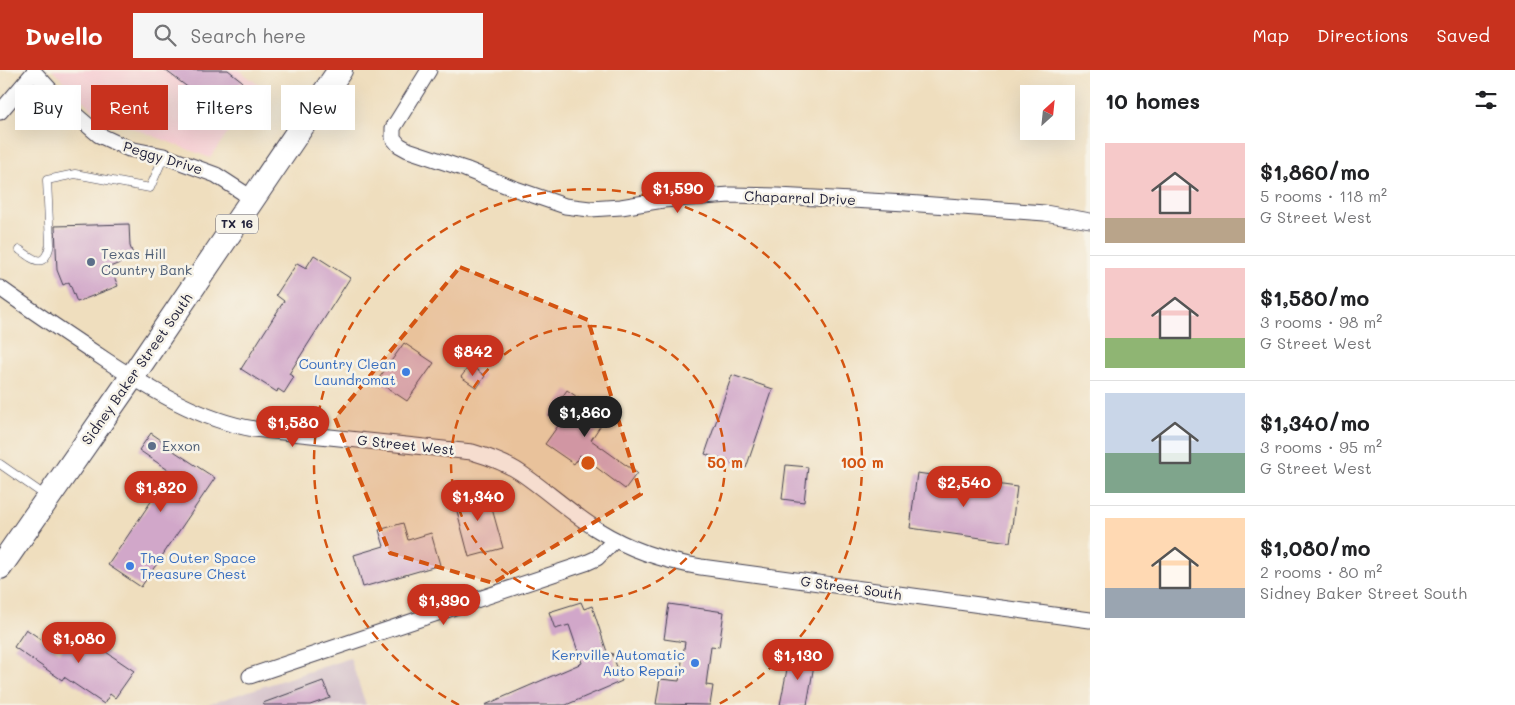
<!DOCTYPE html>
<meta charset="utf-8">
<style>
:root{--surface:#fff;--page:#f6f6f6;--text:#202124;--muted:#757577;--line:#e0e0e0;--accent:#c8321e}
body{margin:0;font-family:Mali,sans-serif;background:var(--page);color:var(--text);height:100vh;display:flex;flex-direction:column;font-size:19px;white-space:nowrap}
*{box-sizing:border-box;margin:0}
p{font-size:16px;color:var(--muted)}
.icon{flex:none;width:28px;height:28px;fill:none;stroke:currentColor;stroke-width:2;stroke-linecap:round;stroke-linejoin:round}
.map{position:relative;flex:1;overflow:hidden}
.side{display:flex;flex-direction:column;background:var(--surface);width:425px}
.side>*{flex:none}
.hud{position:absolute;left:15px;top:15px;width:475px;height:45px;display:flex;gap:10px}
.needle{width:32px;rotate:27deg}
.buttons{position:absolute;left:1020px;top:15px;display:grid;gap:10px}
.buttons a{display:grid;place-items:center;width:55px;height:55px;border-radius:0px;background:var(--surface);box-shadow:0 5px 20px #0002;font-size:25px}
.price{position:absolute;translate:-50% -42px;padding:0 11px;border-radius:18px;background:var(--accent);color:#fff;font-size:16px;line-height:32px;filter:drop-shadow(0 1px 2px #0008)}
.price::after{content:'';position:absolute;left:50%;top:30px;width:15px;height:11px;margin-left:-8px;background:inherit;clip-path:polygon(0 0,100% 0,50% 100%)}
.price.selected{background:#222;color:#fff}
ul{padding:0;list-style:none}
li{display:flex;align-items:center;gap:15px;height:125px;padding:0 15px}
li+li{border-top:1px solid var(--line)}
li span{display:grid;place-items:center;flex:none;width:140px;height:100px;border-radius:0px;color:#555}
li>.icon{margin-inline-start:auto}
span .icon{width:60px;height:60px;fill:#fffc;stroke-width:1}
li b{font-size:21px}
h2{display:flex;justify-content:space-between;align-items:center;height:60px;padding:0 15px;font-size:21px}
.pill{padding:0 18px;border-radius:0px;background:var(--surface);box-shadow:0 5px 20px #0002;font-size:18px;line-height:45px}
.pill.selected{background:var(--accent);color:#fff}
header{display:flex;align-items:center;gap:30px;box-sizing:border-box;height:70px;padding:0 25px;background:var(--accent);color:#fff}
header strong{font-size:24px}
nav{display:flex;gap:28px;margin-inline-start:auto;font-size:18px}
.search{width:350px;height:45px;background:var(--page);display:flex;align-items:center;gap:12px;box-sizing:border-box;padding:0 18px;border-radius:0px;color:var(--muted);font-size:19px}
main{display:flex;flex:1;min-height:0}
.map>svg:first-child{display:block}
.built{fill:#f7cfd4}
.industrial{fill:#d2bdc8}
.building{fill:#d1a7c9}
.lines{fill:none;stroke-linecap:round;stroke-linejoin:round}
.service-casing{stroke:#413e4f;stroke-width:9}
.minor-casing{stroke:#413e4f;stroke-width:17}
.primary-casing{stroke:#413e4f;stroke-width:26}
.service{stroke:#fff;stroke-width:8}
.minor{stroke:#fff;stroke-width:15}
.primary{stroke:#fff;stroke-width:24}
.marked{fill:#d45411;fill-opacity:0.2;stroke:#d45411;stroke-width:4;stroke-dasharray:10 6;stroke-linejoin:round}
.ring{fill:none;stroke:#d45411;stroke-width:2.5;stroke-dasharray:9 6}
.service-dot{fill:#5c6f8a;stroke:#f7f3e8;stroke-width:2}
.shop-dot{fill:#3f7fe0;stroke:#f7f3e8;stroke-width:2}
.labels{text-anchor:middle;stroke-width:5;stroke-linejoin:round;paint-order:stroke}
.shield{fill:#f7f3e8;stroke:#62616f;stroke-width:1}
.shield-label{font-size:12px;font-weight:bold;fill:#22223b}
.street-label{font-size:14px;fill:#22223b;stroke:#f7f3e8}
.service-label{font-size:14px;fill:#4e5e75;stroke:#f7f3e8;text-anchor:start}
.shop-label{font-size:14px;fill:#366cbe;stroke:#f7f3e8;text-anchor:end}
.centre{fill:#d45411;stroke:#f7f3e8;stroke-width:2.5}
.ring-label{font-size:15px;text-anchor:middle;font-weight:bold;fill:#d45411;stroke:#f7f3e8;stroke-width:5;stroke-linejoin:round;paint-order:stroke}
</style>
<header>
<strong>Dwello</strong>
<div class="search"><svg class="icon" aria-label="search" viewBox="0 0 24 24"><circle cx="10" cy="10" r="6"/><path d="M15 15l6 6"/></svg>Search here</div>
<nav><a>Map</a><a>Directions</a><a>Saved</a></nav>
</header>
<main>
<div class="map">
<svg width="1090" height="635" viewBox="0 0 1090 635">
<rect width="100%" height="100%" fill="#f7f3e8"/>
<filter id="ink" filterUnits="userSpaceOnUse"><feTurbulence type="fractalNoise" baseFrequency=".02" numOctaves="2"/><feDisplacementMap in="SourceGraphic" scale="10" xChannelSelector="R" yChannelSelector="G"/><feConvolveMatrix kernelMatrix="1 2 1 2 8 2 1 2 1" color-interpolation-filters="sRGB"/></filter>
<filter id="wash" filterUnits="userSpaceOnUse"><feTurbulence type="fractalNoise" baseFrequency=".0096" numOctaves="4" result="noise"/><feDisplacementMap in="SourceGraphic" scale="20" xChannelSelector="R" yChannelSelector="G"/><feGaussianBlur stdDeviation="1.12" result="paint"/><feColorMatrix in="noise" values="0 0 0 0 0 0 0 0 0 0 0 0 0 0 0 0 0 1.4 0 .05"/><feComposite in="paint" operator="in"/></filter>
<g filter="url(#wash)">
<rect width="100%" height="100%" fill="#efdebe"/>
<!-- built -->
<path class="built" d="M 52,0 L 239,0 L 260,16 L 210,88 L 97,44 Z"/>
<!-- industrial -->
<path class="industrial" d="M 350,588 L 366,635 L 206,635 Z"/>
<g id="blocks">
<!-- building -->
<g class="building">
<path d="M 165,0 L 228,0 L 242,11 L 219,41 Z"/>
<path d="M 129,154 L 130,176 L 134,187 L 110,197 L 118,216 L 77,232 L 69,212 L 63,215 L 57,200 L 55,156 Z"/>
<path d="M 314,185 L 350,208 L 289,304 L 294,307 L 284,323 L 278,319 L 277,322 L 241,299 L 284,231 L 276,225 L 297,193 L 306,198 Z"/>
<path d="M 404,273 L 434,293 L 407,331 L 377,311 Z"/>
<path d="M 470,295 L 485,306 L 477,318 L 461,307 Z"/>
<path d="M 732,305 L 773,319 L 746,398 L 705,384 Z"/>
<path d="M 567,320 L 606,347 L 591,370 L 637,403 L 625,419 L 580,385 L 574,394 L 545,374 L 560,353 L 549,346 Z"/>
<path d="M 151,363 L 164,372 L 163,374 L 215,408 L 141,517 L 108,495 L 171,402 L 139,380 Z"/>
<path d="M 786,395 L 808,397 L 804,432 L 782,429 Z"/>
<path d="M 917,403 L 1017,417 L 1010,472 L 910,458 Z"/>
<path d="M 486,417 L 503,478 L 469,487 L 453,426 Z"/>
<path d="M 403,453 L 408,470 L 431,463 L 440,495 L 363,517 L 354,485 L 384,476 L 379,460 Z"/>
<path d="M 581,532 L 584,539 L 592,536 L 608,585 L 612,583 L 622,611 L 566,635 L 485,635 L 582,593 L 569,555 L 555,559 L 549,542 Z"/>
<path d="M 669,534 L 724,542 L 719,577 L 711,576 L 706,615 L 713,616 L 710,635 L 656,634 L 660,609 L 679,611 L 685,572 L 664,569 Z"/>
<path d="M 26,559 L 60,582 L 75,561 L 134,601 L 115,628 L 110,624 L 104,634 L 64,607 L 62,610 L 14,577 Z"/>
<path d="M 790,584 L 815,589 L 807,635 L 780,635 Z"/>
<path d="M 323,611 L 330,628 L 310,635 L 264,635 L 263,633 Z"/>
</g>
</g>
</g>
<g filter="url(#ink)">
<use href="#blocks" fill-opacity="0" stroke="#413e4f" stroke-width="1"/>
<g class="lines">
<!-- service casing -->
<g class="service-casing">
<g id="service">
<path d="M 20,180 C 35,191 45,199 50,174 L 47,110 L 75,104 L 150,118 L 164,86"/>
<path d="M 0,394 L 46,426"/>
</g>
</g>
<!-- minor casing -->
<g class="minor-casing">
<g id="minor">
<path d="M 429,0 L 393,58 L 393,68 L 399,75 L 408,80 L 465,99 L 510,117 L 565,136 L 590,139 L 621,137 L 663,130 L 730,125 L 778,126 L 906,133 L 1045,143 L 1090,151"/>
<path d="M 0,42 L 34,2 L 64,35 L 99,65 L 129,79 L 164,86 L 216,105 L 253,129"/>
<path d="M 0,218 C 35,243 71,267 107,291 C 152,320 200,350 254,359 L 472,382 C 489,387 506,393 521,403 C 547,421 571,443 598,460 C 630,480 664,491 701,497 L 1090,550"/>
<path d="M 250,606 L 586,493 L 597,488 L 615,470"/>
</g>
</g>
<!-- primary casing -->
<g class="primary-casing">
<path id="primary" d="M 0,497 L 132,307 L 340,0"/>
</g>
<!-- service -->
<use href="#service" class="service"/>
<!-- minor -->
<use href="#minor" class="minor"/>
<!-- primary -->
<use href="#primary" class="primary"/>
</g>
</g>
<!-- marked area -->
<path class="marked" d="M 460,197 L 588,250 L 641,424 L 493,513 L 390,483 L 335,348 Z"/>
<!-- distance rings -->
<g class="ring">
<circle cx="588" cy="393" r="137"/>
<path d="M459 635A274 274 0 1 1 717 635"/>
</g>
<!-- markers -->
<g class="service-dot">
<circle cx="91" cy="192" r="5"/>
<circle cx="152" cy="376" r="5"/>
</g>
<g class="shop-dot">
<circle cx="406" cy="302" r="5"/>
<circle cx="130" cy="496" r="5"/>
<circle cx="695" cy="593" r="5"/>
</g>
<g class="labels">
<!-- shield labels -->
<rect class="shield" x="216" y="144.5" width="42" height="19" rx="4"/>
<g class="shield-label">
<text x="237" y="158">TX 16</text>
</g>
<!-- street labels -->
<g class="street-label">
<text transform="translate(163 88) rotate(17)" y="5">Peggy Drive</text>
<text transform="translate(800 128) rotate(2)" y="5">Chaparral Drive</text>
<text transform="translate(137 299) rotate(-55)" y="5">Sidney Baker Street South</text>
<text transform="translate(406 375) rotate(6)" y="5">G Street West</text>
<text transform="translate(851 518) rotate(8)" y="5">G Street South</text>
</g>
<!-- service labels -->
<g class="service-label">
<text x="101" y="189">Texas Hill<tspan x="101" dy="16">Country Bank</tspan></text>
<text x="162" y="381">Exxon</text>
</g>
<!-- shop labels -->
<g class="shop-label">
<text x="396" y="299">Country Clean<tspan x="396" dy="16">Laundromat</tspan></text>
<text x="140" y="493" text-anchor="start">The Outer Space<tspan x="140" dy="16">Treasure Chest</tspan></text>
<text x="685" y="590">Kerrville Automatic<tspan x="685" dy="16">Auto Repair</tspan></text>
</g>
</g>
<circle cx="588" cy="393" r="8" class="centre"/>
<g class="ring-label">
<text x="725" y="398">50 m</text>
<text x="862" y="398">100 m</text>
</g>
</svg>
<div class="buttons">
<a><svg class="needle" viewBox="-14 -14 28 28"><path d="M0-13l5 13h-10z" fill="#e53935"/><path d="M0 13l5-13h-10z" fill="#757577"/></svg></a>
</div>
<b class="price" style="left:678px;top:144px">$1,590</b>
<b class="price" style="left:473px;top:307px">$842</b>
<b class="price selected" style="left:585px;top:368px">$1,860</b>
<b class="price" style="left:293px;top:378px">$1,580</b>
<b class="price" style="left:964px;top:438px">$2,540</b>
<b class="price" style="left:161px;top:443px">$1,820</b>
<b class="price" style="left:478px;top:452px">$1,340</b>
<b class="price" style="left:444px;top:556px">$1,390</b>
<b class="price" style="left:79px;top:594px">$1,080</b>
<b class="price" style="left:798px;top:611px">$1,130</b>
<div class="hud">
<a class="pill">Buy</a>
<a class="pill selected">Rent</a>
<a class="pill">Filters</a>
<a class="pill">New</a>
</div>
</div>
<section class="side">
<h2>10 homes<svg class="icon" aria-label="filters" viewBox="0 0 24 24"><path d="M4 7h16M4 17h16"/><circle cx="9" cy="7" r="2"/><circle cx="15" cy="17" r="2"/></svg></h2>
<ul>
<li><span style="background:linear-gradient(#f6c9c9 75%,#b9a48a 0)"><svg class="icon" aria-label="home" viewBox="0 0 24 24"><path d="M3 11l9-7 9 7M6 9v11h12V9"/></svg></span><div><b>$1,860/mo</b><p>5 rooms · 118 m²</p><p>G Street West</p></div></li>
<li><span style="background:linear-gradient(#f6c9c9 70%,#8fb573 0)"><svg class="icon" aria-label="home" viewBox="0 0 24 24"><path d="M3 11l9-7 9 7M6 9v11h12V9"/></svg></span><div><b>$1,580/mo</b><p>3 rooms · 98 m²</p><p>G Street West</p></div></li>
<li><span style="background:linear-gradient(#c9d6e8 60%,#7fa58c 0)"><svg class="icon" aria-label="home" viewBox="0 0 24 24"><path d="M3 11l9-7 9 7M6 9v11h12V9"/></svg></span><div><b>$1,340/mo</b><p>3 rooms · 95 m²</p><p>G Street West</p></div></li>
<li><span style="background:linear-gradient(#ffd9b3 70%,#9aa5b1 0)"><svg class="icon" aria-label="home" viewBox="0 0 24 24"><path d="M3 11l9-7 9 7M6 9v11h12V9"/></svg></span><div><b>$1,080/mo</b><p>2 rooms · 80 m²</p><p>Sidney Baker Street South</p></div></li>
</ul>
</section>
</main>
